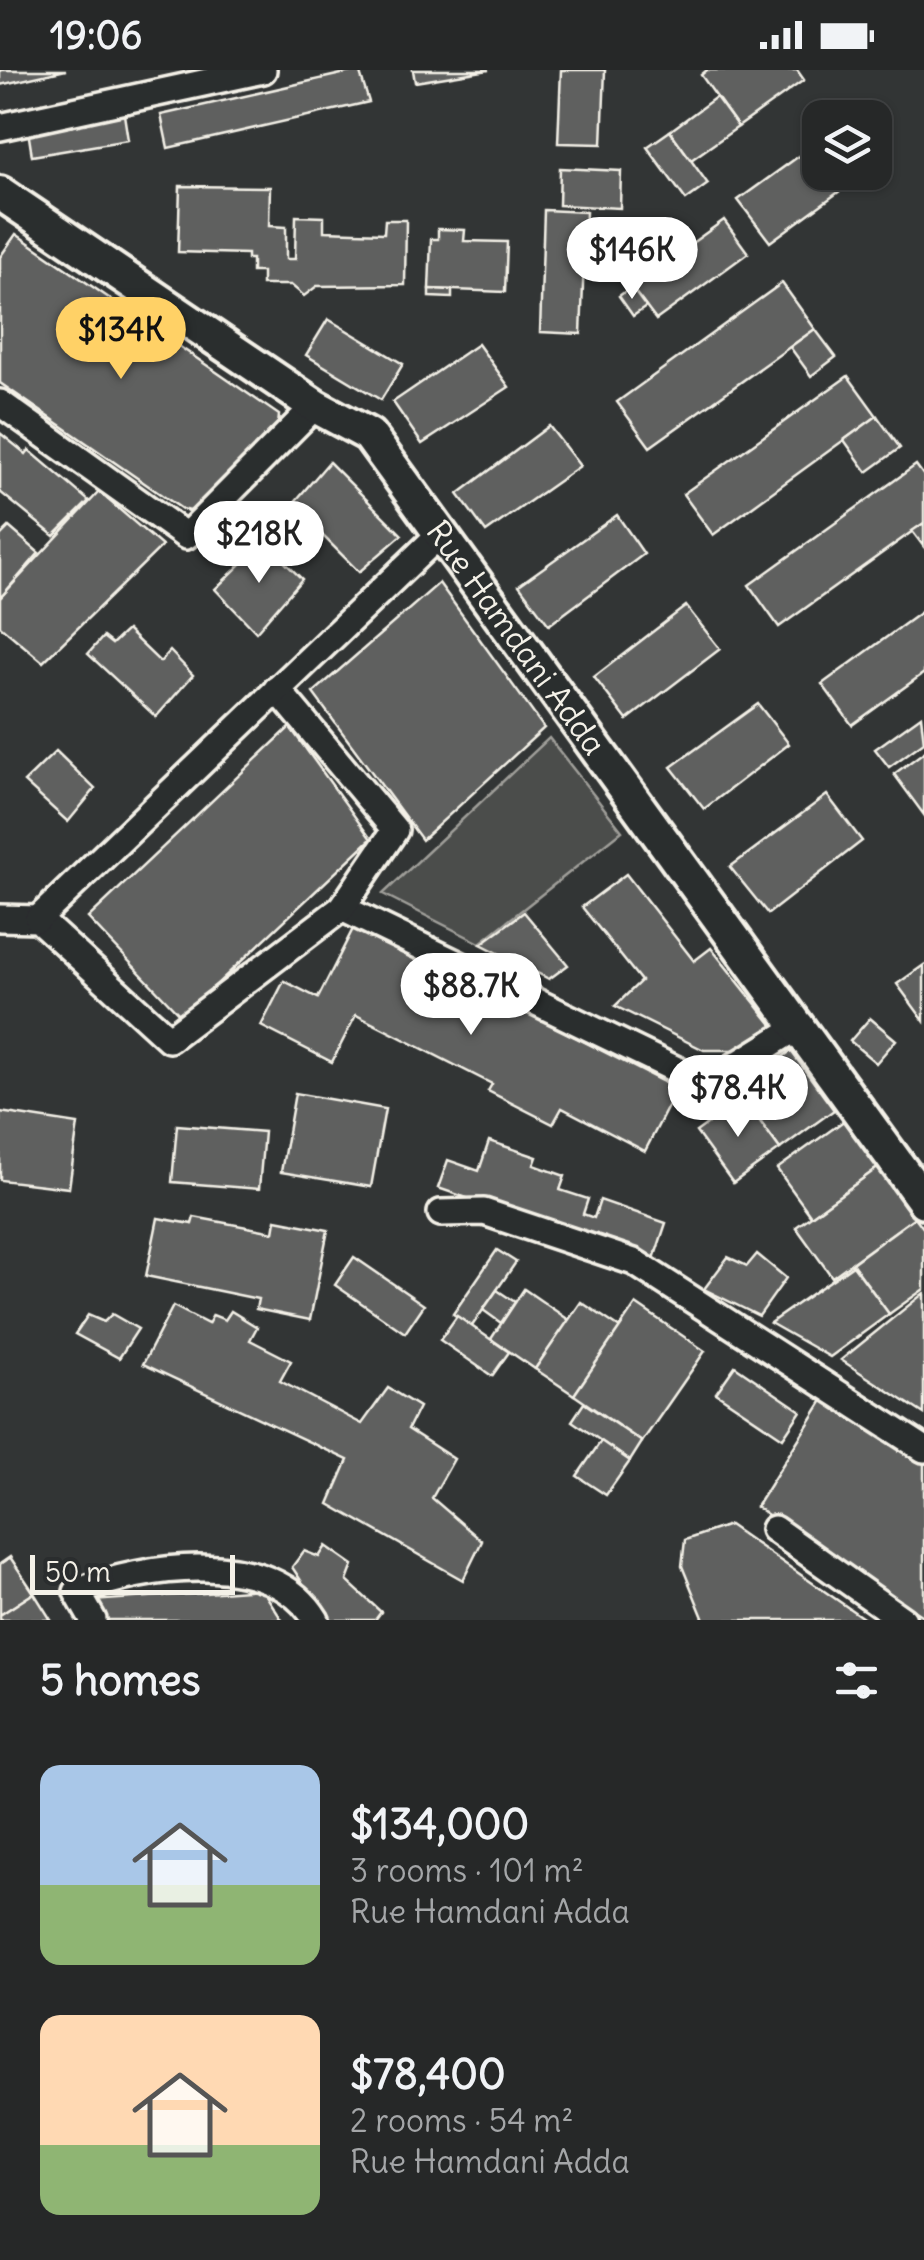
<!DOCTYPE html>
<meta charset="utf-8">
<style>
:root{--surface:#262828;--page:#2e3030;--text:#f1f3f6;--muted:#a4a6a8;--line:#424445;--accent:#ffd166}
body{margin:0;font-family:Delius,sans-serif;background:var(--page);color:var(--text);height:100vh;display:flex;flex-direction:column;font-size:38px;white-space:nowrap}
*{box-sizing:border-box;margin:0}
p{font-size:32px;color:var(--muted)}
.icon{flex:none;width:55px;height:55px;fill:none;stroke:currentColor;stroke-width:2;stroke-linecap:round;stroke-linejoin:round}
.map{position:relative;height:1550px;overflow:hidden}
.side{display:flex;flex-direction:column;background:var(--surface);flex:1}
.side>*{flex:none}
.tools{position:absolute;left:802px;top:30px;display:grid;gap:20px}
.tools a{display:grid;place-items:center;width:90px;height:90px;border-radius:20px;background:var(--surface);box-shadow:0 2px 8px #0004,0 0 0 2px var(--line);font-size:50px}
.scale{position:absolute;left:30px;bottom:25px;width:205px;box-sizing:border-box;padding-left:10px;border:5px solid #f4f1e8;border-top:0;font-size:28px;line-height:35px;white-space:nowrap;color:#f4f1e8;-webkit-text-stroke:8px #2a2d2e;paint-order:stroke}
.price{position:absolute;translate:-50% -85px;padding:0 22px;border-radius:35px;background:#fff;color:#222;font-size:32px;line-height:65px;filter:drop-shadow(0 2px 5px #0008)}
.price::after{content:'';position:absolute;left:50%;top:60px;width:30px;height:22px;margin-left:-15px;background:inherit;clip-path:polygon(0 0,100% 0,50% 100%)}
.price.selected{background:var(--accent);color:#111}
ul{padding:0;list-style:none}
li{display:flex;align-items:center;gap:30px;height:250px;padding:0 40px}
li span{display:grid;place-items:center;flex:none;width:280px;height:200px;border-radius:20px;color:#555}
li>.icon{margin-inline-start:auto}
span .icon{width:120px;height:120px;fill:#fffc;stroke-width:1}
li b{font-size:42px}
h2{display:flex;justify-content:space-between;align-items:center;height:120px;padding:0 40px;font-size:42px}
.status{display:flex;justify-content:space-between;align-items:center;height:70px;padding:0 50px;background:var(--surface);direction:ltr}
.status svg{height:28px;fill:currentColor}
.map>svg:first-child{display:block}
.green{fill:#4b4d4c;stroke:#a09f9a;stroke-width:2.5}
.building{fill:#5f605f;stroke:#f4f1e8;stroke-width:2.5}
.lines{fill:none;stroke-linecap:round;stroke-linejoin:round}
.street-casing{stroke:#f4f1e8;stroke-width:32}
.secondary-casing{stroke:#f4f1e8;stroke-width:40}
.street{stroke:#2a2d2e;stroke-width:25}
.secondary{stroke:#2a2d2e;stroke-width:32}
.labels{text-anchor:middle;stroke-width:9;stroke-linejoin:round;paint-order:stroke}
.street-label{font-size:32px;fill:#f4f1e8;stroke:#2a2d2e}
</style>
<div class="status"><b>19:06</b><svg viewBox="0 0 49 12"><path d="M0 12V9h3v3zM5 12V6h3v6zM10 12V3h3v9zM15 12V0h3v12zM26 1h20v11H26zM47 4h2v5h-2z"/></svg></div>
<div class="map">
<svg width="924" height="1550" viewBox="0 0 924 1550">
<rect width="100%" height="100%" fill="#323535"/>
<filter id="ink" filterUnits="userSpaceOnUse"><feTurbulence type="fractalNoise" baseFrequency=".01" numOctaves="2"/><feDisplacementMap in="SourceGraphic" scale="20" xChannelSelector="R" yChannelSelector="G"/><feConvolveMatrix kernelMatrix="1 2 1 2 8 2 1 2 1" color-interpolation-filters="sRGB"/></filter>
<g filter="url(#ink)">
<!-- green -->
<path class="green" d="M 549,668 L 622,761 L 480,873 L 383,824 Z"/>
<!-- building -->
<g class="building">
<path d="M 0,0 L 66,0 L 0,15 Z"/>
<path d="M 359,0 L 369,32 L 168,78 L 161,45 Z"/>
<path d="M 413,0 L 489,0 L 415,12 Z"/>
<path d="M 561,0 L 605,0 L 602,74 L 558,73 Z"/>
<path d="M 707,0 L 797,0 L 804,10 L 738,57 L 701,5 Z"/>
<path d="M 716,27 L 738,57 L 691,90 L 670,61 Z"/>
<path d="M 123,38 L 128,70 L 32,86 L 27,54 Z"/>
<path d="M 670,61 L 708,114 L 686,130 L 647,77 Z"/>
<path d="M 820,71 L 820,102 L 866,102 L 770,172 L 738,130 Z"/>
<path d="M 560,98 L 621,101 L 620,138 L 559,135 Z"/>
<path d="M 180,116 L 270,117 L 269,156 L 286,157 L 286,189 L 295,189 L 296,146 L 324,147 L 324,161 L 384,163 L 385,150 L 406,150 L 405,215 L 317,216 L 304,226 L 291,215 L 262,215 L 262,202 L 252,202 L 252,189 L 247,189 L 247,184 L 178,182 Z"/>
<path d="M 544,140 L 586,142 L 581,264 L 540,262 Z"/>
<path d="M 724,150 L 748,183 L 656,250 L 631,217 Z"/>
<path d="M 438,159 L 465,160 L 464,171 L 507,172 L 505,222 L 429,219 L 431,169 L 438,169 Z"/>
<path d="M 16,164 L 279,345 L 278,356 L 194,442 L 182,439 L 0,313 L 0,187 Z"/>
<path d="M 782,213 L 815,259 L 650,377 L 617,332 Z"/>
<path d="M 631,217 L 646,237 L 633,246 L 619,226 Z"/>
<path d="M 429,219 L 452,220 L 452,228 L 429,227 Z"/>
<path d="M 328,249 L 403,294 L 381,330 L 306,285 Z"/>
<path d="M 815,259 L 836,287 L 811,306 L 790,277 Z"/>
<path d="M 478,274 L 509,317 L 422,374 L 393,332 Z"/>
<path d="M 848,306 L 877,346 L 713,465 L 683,424 Z"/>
<path d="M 877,346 L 900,378 L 867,402 L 844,370 Z"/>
<path d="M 549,356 L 580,396 L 486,462 L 458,424 Z"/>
<path d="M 0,363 L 26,384 L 29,380 L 89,431 L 54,466 L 0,422 Z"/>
<path d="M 329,392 L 402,465 L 359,502 L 292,435 Z"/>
<path d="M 916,395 L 924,406 L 924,453 L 779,557 L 749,515 Z"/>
<path d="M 99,422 L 162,476 L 43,592 L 0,556 L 0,528 Z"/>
<path d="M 617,445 L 644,484 L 549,555 L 519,515 Z"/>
<path d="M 924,453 L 924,477 L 912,461 Z"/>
<path d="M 9,457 L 39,483 L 0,528 L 0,466 Z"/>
<path d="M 264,472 L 302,509 L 256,562 L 215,519 Z"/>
<path d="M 439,513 L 544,658 L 422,770 L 313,623 Z"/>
<path d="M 686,536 L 720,579 L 627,650 L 594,607 Z"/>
<path d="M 924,540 L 924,603 L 852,655 L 822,614 Z"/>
<path d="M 127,560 L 160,592 L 170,581 L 193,605 L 156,647 L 88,584 L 103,567 L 112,574 Z"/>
<path d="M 758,634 L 789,674 L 704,739 L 671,697 Z"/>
<path d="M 921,646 L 924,672 L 889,697 L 875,679 Z"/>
<path d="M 290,657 L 371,769 L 182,947 L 88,848 Z"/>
<path d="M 56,681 L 95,719 L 68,752 L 24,712 Z"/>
<path d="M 924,682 L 924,745 L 894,704 Z"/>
<path d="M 827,725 L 862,771 L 768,844 L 730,797 Z"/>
<path d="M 626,804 L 694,891 L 711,878 L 774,957 L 736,980 L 704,980 L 615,936 L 641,911 L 582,837 Z"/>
<path d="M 524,842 L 568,895 L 549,909 L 481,874 Z"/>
<path d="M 355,855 L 677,1019 L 645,1081 L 562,1038 L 553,1054 L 488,1021 L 492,1014 L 356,945 L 332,992 L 261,956 L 284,911 L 318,928 Z"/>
<path d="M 924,895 L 924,951 L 897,914 Z"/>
<path d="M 870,948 L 896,970 L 876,993 L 850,971 Z"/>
<path d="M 791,981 L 834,1040 L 780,1079 L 737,1019 Z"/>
<path d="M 295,1023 L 385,1039 L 371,1117 L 281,1102 Z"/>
<path d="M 743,1028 L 780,1079 L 733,1113 L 696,1062 Z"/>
<path d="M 0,1042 L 78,1054 L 69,1118 L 0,1110 Z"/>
<path d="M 845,1050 L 879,1097 L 811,1146 L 777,1099 Z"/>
<path d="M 177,1055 L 264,1062 L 259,1119 L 172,1112 Z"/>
<path d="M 489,1071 L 537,1087 L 534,1095 L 565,1106 L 560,1120 L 588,1129 L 583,1144 L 594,1148 L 600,1130 L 666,1153 L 653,1192 L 438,1118 L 448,1090 L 479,1101 Z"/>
<path d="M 879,1097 L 915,1147 L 832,1207 L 796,1157 Z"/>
<path d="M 194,1147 L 274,1162 L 276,1150 L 328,1160 L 310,1250 L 256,1239 L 258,1229 L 146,1206 L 158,1148 L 192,1154 Z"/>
<path d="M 915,1147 L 924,1159 L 924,1219 L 889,1244 L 852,1193 Z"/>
<path d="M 497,1180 L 516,1192 L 472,1256 L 453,1244 Z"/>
<path d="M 757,1184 L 786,1208 L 759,1246 L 704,1219 L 728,1187 L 747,1196 Z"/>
<path d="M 354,1187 L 424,1235 L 405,1263 L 335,1215 Z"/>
<path d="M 853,1195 L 889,1244 L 830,1287 L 770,1253 Z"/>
<path d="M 524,1219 L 569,1250 L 535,1299 L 491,1269 Z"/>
<path d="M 497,1220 L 515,1232 L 501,1253 L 483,1240 Z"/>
<path d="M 924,1223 L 924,1344 L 841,1290 Z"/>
<path d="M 581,1232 L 620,1258 L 574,1325 L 535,1299 Z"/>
<path d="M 636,1234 L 705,1281 L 642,1372 L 574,1325 Z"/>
<path d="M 173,1236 L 208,1254 L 213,1245 L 225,1250 L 231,1241 L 257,1257 L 250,1270 L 291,1291 L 280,1311 L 362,1354 L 388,1318 L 419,1337 L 408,1359 L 454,1389 L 432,1428 L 482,1471 L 463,1510 L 329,1434 L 348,1390 L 143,1294 Z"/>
<path d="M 112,1244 L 138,1259 L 119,1288 L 75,1264 L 88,1245 L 104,1252 Z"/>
<path d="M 457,1246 L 509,1282 L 492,1306 L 440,1270 Z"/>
<path d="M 735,1296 L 801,1341 L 783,1368 L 716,1323 Z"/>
<path d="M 825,1327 L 924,1394 L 924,1547 L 756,1437 Z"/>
<path d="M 584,1333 L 642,1372 L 630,1391 L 572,1351 Z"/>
<path d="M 601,1371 L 630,1391 L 606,1425 L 577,1406 Z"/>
<path d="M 729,1455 L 866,1550 L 704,1550 L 682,1496 L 685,1470 Z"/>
<path d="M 326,1476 L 353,1495 L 347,1511 L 381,1542 L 375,1550 L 327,1550 L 292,1497 L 304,1481 L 319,1487 Z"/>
<path d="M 10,1487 L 34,1523 L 0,1545 L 0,1494 Z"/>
<path d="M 262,1519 L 282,1550 L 104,1550 L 91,1531 Z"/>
<path d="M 34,1523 L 51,1550 L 0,1550 L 0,1545 Z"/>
</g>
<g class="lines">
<!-- street casing -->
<g class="street-casing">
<g id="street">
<path d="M 0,57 L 263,0"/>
<path d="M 0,333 L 186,466 L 315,336"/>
<path d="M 342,838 L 706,1014 L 801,955"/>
<path d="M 0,848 L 38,849 L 169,969 L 342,838 L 395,760 L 277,619"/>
<path d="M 38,849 L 440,464"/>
<path d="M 441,1143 L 484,1142 L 634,1192 L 924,1379"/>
<path d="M 774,1459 L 903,1550"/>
<path d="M 93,1550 L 77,1522 C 144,1495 272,1476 316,1550"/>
</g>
</g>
<!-- secondary casing -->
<g class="secondary-casing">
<g id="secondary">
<path id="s1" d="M 0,123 L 315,336 L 369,365 L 924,1131"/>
</g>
</g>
<!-- street -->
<use href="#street" class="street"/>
<!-- secondary -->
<use href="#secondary" class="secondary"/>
</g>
</g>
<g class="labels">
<!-- street labels -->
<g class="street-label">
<text dy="11" stroke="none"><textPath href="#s1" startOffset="692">Rue Hamdani Adda</textPath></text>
</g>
</g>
</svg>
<div class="tools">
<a><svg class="icon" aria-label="layers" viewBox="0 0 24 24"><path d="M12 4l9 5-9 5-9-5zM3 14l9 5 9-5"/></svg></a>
</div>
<div class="scale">50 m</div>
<b class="price" style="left:632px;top:232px">$146K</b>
<b class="price selected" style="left:121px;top:312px">$134K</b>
<b class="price" style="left:259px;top:516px">$218K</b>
<b class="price" style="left:471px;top:968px">$88.7K</b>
<b class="price" style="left:738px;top:1070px">$78.4K</b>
</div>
<section class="side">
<h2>5 homes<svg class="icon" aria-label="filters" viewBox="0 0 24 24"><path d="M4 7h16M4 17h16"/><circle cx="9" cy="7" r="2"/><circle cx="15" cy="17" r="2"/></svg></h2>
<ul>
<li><span style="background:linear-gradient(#a9c7e8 60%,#8fb573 0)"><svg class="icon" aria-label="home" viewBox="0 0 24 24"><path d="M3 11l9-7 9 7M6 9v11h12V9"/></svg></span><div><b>$134,000</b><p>3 rooms · 101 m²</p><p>Rue Hamdani Adda</p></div></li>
<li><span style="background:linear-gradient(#ffd9b3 65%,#8fb573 0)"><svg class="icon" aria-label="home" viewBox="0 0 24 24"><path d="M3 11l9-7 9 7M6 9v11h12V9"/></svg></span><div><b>$78,400</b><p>2 rooms · 54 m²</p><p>Rue Hamdani Adda</p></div></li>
</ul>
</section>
